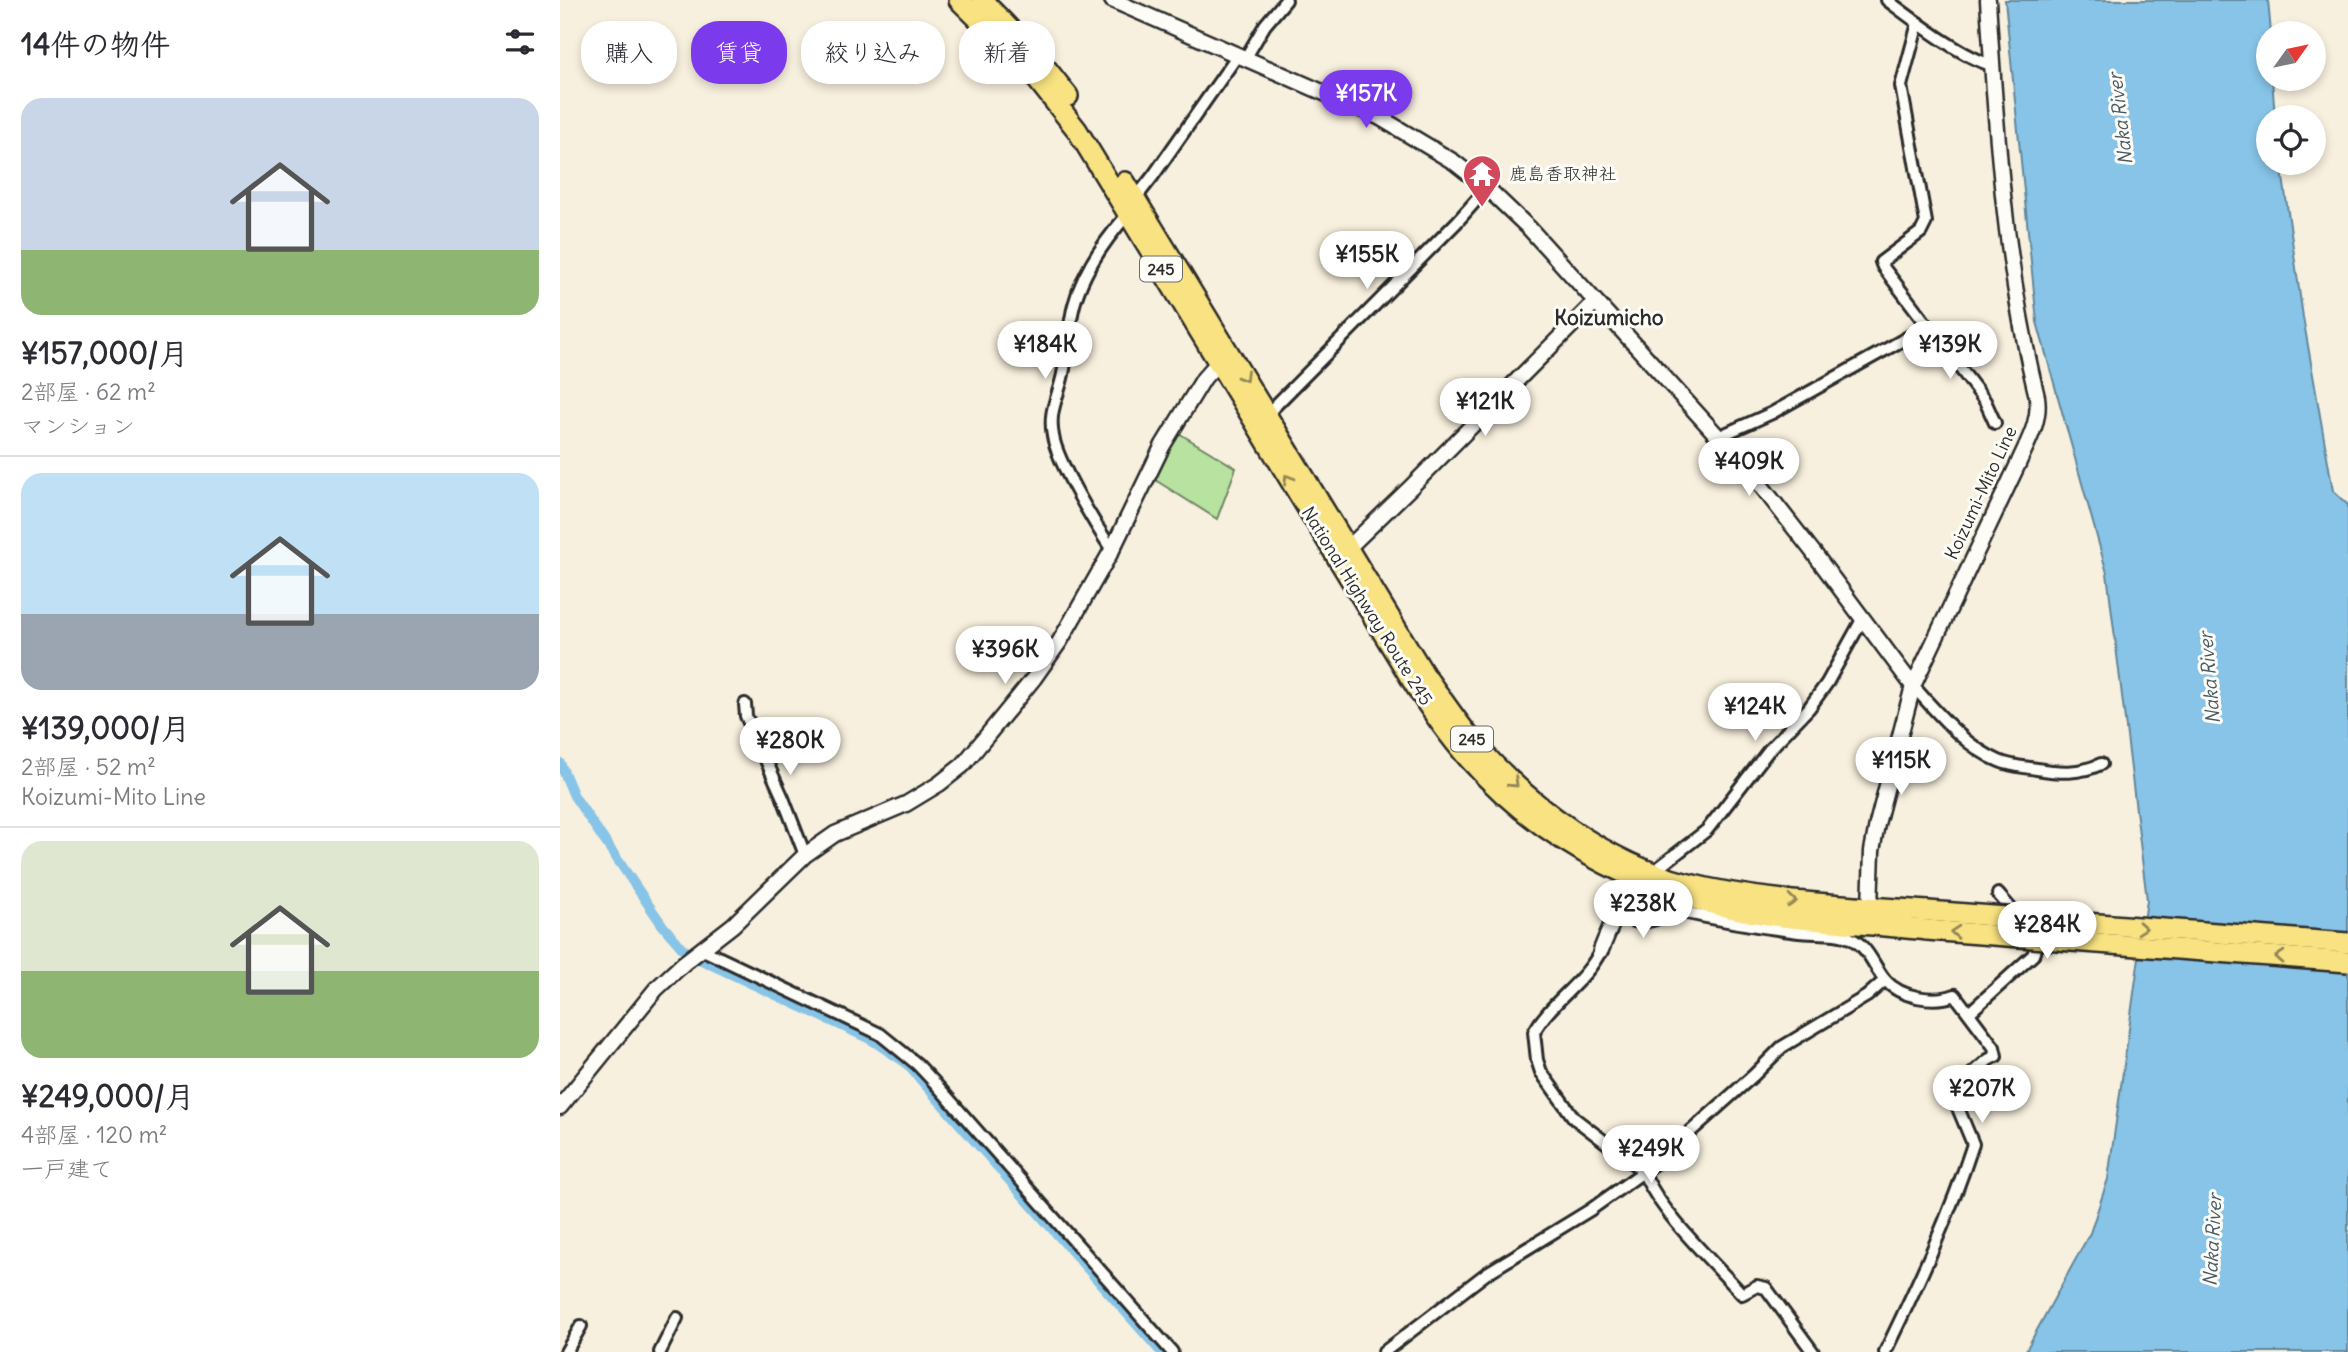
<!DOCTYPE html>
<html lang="ja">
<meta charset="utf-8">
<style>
:root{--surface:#fff;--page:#f7f7f7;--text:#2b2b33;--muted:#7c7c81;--line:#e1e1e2;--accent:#7c3aed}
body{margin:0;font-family:Delius,"Klee One",sans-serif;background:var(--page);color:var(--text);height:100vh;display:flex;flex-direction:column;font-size:26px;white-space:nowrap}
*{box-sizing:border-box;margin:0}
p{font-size:23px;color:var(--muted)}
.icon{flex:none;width:38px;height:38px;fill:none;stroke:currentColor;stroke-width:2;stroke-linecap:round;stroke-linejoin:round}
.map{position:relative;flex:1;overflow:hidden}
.sheet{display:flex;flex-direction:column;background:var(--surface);width:560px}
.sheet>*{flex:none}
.top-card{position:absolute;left:21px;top:21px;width:665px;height:63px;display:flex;gap:14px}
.needle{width:46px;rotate:57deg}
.buttons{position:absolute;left:1696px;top:21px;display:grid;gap:14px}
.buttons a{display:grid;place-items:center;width:70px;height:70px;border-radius:50%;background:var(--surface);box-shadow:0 4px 10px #0003;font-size:35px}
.price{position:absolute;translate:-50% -60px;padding:0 16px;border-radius:24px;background:#fff;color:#222;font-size:23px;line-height:46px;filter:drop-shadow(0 2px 4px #0008)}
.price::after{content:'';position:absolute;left:50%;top:42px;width:21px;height:16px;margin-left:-10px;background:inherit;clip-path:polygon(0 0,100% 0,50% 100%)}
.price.current{background:var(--accent);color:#fff}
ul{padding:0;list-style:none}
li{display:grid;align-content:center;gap:14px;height:371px;padding:0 21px}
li+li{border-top:2px solid var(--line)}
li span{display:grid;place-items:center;height:217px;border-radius:21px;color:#555}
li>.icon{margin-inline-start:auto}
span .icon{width:126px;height:126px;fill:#fffc;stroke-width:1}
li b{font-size:30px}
h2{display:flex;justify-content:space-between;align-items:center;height:84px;padding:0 21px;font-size:30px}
.tag{padding:0 24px;border-radius:28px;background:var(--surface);box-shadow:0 4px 10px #0003;font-size:24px;line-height:63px}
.tag.current{background:var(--accent);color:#fff}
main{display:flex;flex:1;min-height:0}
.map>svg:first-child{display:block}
.green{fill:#b7e29f;stroke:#718665;stroke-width:2}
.water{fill:#87c4e7;stroke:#62879c;stroke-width:2}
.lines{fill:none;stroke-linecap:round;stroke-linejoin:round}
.canal{stroke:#87c4e7;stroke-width:10}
.street-casing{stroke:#2b2b2b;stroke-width:16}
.secondary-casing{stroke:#2b2b2b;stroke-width:19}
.highway-casing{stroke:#2b2b2b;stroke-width:24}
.street{stroke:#fdfcf7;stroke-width:10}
.secondary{stroke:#fdfcf7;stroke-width:14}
.highway{stroke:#f8e281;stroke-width:19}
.highway-bridge-casing{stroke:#2b2b2b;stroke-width:24;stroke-linecap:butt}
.highway-bridge{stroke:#f8e281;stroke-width:19}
.oneway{stroke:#928656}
.labels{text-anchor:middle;stroke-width:6;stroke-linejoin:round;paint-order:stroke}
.shield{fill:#fdfcf7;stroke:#6a6a68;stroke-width:2}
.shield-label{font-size:16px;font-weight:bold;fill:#2b2b2b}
.poi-label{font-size:18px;fill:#2b2b2b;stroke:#fdfcf7;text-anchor:start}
.street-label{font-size:18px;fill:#2b2b2b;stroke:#fdfcf7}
.water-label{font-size:19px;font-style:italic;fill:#475963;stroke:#fdfcf7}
.quarter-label{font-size:21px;font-weight:bold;fill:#2b2b2b;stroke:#fdfcf7}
</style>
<main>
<section class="sheet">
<h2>14件の物件<svg class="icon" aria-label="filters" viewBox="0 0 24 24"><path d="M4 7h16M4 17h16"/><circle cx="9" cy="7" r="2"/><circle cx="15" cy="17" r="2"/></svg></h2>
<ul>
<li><span style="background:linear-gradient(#c9d6e8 70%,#8fb573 0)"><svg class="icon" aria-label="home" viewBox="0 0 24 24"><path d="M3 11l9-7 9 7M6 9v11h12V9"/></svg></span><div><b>¥157,000/月</b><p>2部屋 · 62 m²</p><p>マンション</p></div></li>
<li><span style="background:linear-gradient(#bfe0f5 65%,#9aa5b1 0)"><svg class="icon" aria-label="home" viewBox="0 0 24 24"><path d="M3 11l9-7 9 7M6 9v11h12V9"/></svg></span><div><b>¥139,000/月</b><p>2部屋 · 52 m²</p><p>Koizumi-Mito Line</p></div></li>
<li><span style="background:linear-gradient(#dfe7d0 60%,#8fb573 0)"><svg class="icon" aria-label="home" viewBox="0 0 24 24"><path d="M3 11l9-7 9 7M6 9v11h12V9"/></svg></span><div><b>¥249,000/月</b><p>4部屋 · 120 m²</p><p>一戸建て</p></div></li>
</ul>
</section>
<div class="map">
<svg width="1788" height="1352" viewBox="0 0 1788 1352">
<rect width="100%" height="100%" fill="#f8f0de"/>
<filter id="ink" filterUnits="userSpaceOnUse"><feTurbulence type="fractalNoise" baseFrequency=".0143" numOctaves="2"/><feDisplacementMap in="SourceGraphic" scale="14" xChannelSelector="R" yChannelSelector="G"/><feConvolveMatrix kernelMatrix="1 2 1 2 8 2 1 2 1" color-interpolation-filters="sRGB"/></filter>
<g filter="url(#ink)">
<!-- green -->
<path class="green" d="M 617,432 L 676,468 L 657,519 L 592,478 Z"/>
<!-- water -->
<path class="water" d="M 1445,0 L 1708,0 L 1711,33 L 1708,33 L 1708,79 L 1712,79 L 1715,117 L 1708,117 L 1708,163 L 1721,163 L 1743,317 L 1773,491 L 1788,505 L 1788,1352 L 1465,1352 L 1530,1233 L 1548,1179 L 1587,900 L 1547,573 L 1477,322 Z"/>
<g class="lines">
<!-- canal -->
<path class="canal" d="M 0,763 L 14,796 L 103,926 L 123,949 L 139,959 L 312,1040 L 345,1062 L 601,1352"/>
<!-- street casing -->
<g class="street-casing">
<g id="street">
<path d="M 1327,0 C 1354,20 1401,57 1432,65"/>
<path d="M 1358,23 L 1341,86 L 1366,222 L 1361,232 L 1321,262 L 1323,267 L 1425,401 L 1435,423"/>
<path d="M 685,59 L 705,25 L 726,0"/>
<path d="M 575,199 L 593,176 L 677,56"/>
<path d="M 707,414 L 897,222 L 927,188"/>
<path d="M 1158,437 L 1212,413 L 1368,326"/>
<path d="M 552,550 C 536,526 497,462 493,436 C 488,411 498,398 503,374 C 508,351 508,328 514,305 C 523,271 545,240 568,214"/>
<path d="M 1353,686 C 1378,713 1404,746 1439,761 C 1450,766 1465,767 1477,769 C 1500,773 1519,774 1541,764"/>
<path d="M 185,704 L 186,716 L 223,798 L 245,855"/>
<path d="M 1093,872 L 1147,830 L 1209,750 L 1249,708 L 1267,683 L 1303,618"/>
<path d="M 1438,894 L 1458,917"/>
<path d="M 1118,911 C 1158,920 1199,927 1239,932 C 1255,934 1278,931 1292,939 C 1309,948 1314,967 1325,980 C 1341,998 1374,1003 1395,995 L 1434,1047 L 1436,1056 L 1428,1060 L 1394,1090 L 1393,1096 L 1413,1144 C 1390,1215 1358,1284 1325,1352"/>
<path d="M 141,949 L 320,1034 L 357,1064 L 374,1082 L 612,1352"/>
<path d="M 1041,950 C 1025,983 991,1001 974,1032 L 977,1060 L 981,1072 L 1014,1118 L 1083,1171 C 1101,1214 1151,1260 1182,1294 L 1197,1286 L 1206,1288 L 1253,1352"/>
<path d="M 1409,1013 L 1473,955 L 1476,947 L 1475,937"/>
<path d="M 6,1352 L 21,1326"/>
<path d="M 100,1352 L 117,1318"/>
<path d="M 824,1352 L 927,1273 L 1030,1210 L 1093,1165 L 1194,1075 L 1222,1047 L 1307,996 L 1325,980"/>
</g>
</g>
<!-- secondary casing -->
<g class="secondary-casing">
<g id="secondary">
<path d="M 552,0 L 819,117 L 894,162 L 927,188 L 969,228 L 1192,474 L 1253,552 L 1353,686"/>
<path d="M 783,553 L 851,487 L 1035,302"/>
<path d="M 1310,907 L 1312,851 L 1317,824 L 1353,686 L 1458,464 C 1467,443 1481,421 1477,397 C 1445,267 1436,133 1428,0"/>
<path d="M 1057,910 C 1084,930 1090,916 1118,911"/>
<path d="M 1041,950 C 1056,912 1060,904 1090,876"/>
<path d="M 0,1107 L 96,989 L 124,963 L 173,925 L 245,855 L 275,834 L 346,804 L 379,784 L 403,765 L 474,678 L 500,641 L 552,550 L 603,445 L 644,378 L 663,357"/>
</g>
</g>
<!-- highway casing -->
<g class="highway-casing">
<g id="highway">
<path d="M 399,0 L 468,68 L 517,130 L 853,682 C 870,709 888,735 909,759 C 988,848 1096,900 1214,916 C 1265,922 1316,925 1367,930"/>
<path d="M 422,0 L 478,58 L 508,96"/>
<path d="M 565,182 L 864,674 C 882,699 898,724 918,747 C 970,806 1047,863 1125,883 C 1204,903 1286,905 1368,911"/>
</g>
</g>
<!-- street -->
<use href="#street" class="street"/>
<!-- secondary -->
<use href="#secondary" class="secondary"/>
<!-- highway -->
<use href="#highway" class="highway"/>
<!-- highway-bridge casing -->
<g class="highway-bridge-casing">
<g id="highway-bridge">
<path d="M 1368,911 L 1788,943"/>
<path d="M 1367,930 L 1788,962"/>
</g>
</g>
<!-- highway-bridge -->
<use href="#highway-bridge" class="highway-bridge"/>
</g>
<!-- one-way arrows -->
<defs><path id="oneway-chevron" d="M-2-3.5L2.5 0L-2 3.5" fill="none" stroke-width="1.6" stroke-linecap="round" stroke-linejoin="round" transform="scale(1.75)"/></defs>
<g class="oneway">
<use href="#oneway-chevron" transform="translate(684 377) rotate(59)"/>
<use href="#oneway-chevron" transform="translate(728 479) rotate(-122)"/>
<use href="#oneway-chevron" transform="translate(954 783) rotate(43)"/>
<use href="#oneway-chevron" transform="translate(1232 901) rotate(5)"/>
<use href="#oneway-chevron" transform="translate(1582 928) rotate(4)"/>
<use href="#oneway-chevron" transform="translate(1395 932) rotate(-176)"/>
<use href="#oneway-chevron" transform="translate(1720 957) rotate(-176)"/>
</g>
</g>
<!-- icons -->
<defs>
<g id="temple-pin" transform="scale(2.0125)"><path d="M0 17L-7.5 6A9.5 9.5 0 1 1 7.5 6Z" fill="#d1495b" stroke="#fdfcf7"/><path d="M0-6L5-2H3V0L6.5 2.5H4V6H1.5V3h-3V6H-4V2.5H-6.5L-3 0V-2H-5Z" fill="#fff"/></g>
</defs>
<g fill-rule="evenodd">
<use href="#temple-pin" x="922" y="174"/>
</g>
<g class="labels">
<!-- shield labels -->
<g class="shield">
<rect x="580" y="256.5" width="42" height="25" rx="5"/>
<rect x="891" y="726.5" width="42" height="25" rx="5"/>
</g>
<g class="shield-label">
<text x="601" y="275">245</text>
<text x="912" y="745">245</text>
</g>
<!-- poi labels -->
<g class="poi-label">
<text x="949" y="180">鹿島香取神社</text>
</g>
<!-- street labels -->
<g class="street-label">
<text transform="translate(1421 493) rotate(-65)" y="6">Koizumi-Mito Line</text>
<text transform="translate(807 606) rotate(58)" y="6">National Highway Route 245</text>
</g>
<!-- water labels -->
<g class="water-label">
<text transform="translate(1560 119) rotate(-97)" y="7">Naka River</text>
<text transform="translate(1649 678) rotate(-95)" y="7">Naka River</text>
<text transform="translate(1652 1240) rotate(-87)" y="7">Naka River</text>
</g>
<!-- quarter labels -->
<g class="quarter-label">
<text x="1049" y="325">Koizumicho</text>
</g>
</g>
</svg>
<div class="buttons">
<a><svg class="needle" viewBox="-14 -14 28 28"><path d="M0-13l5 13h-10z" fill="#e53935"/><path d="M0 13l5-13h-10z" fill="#7c7c81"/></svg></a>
<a><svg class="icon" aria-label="locate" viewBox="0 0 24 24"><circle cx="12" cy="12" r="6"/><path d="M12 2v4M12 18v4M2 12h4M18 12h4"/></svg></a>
</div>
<b class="price current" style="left:806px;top:130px">¥157K</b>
<b class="price" style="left:807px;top:291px">¥155K</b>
<b class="price" style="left:485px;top:381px">¥184K</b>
<b class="price" style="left:1390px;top:381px">¥139K</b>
<b class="price" style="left:925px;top:438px">¥121K</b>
<b class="price" style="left:1189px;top:498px">¥409K</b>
<b class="price" style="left:445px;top:686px">¥396K</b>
<b class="price" style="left:1195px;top:743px">¥124K</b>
<b class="price" style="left:230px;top:777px">¥280K</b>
<b class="price" style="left:1341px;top:797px">¥115K</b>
<b class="price" style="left:1083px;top:940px">¥238K</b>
<b class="price" style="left:1487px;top:961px">¥284K</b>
<b class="price" style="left:1422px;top:1125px">¥207K</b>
<b class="price" style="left:1091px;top:1185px">¥249K</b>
<div class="top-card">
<a class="tag">購入</a>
<a class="tag current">賃貸</a>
<a class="tag">絞り込み</a>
<a class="tag">新着</a>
</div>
</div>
</main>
